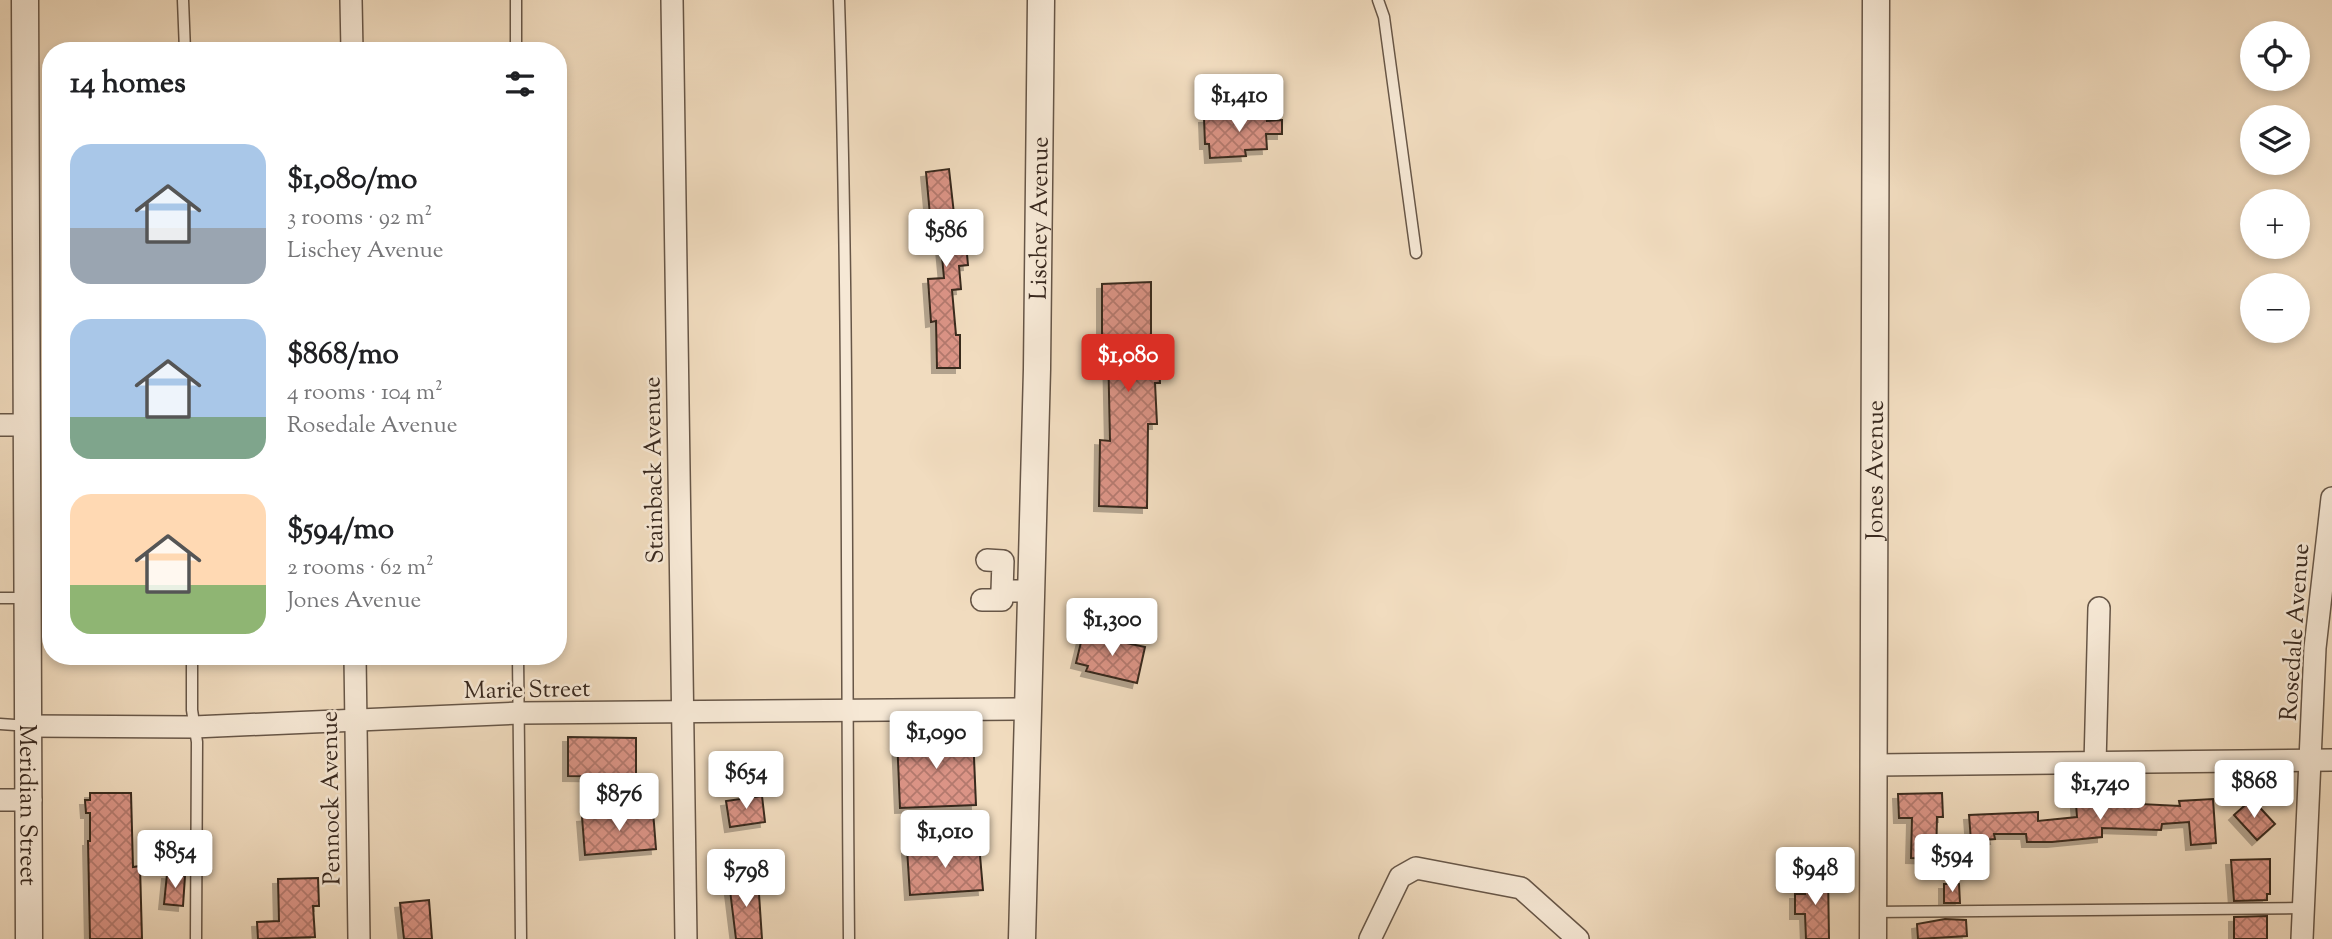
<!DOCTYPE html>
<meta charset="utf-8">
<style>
:root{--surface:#fff;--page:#f2f2f2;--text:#202124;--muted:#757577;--accent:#d93025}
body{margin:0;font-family:"Sorts Mill Goudy",serif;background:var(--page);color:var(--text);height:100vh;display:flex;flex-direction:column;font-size:26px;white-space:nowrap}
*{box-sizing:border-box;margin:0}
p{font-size:23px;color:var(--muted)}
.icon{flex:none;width:38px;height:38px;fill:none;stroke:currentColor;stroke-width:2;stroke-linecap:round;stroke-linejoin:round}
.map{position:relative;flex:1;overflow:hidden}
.details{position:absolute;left:42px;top:42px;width:525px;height:623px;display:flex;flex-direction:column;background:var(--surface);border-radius:28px;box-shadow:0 4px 10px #0003}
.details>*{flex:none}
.controls{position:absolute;left:2240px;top:21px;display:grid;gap:14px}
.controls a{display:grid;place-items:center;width:70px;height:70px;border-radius:50%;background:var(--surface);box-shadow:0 4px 10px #0003;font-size:35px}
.price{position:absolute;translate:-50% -60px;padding:0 16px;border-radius:7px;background:#fff;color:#222;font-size:23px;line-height:46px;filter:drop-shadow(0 2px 4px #0008)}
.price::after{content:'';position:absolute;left:50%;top:42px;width:21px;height:16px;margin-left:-10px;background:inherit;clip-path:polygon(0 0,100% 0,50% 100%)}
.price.active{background:var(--accent);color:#fff}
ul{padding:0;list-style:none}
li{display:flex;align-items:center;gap:21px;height:175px;padding:0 28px}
li span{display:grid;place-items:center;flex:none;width:196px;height:140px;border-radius:21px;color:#555}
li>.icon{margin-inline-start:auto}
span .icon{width:84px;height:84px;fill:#fffc;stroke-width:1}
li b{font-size:30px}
h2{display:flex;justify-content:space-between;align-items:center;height:84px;padding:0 28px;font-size:30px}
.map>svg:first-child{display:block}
.building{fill:url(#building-cross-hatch);stroke:#39291f;stroke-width:2;filter:url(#shadow)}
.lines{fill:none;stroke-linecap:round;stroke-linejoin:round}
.service-casing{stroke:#675647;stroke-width:13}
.minor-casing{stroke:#675647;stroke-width:24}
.tertiary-casing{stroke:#675647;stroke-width:29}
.service{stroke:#f6e8d5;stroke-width:10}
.minor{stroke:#f6e8d5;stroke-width:21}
.tertiary{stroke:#f6e8d5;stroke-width:26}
.labels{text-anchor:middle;stroke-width:5;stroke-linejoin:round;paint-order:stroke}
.street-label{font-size:24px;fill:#39291f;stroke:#f6e8d5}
</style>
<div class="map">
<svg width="2332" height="939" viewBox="0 0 2332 939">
<defs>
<pattern id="building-cross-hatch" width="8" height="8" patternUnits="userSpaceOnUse" patternTransform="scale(1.75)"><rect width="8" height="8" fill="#db9486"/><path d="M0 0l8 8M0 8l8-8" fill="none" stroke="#b3796d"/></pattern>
<filter id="shadow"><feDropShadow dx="-5" dy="5" stdDeviation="0" flood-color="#0004"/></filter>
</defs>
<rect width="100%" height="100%" fill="#f1dcbf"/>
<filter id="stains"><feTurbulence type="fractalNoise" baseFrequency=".00286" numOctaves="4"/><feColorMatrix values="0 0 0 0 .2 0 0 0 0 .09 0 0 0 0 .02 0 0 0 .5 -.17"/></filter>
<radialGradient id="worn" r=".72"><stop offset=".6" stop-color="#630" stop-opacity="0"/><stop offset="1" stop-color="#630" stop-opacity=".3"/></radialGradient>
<!-- building -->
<g class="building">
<path d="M 1267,109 L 1267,121 L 1282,120 L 1282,134 L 1266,134 L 1267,149 L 1245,150 L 1246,156 L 1210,158 L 1209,144 L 1205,144 L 1204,118 L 1246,117 L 1245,110 Z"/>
<path d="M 949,169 L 955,223 L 964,222 L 968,265 L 959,266 L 961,289 L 952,290 L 956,335 L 960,335 L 960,368 L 937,368 L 936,321 L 931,322 L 928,279 L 944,278 L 938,214 L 930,215 L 926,172 Z"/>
<path d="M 1151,282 L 1151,361 L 1159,360 L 1160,383 L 1155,383 L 1157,424 L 1148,424 L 1147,508 L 1099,506 L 1100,440 L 1110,441 L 1108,347 L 1102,347 L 1102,284 Z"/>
<path d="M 1094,636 L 1145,647 L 1137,683 L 1086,671 L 1088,666 L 1076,663 L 1082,638 L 1093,641 Z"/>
<path d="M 973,734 L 976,805 L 900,808 L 897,737 Z"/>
<path d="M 568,737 L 636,738 L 636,777 L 568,776 Z"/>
<path d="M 759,753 L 760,773 L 721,775 L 720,755 Z"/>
<path d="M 90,793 L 131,793 L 133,867 L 140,866 L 142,939 L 90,939 L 88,841 L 90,841 L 90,813 L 86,813 L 85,800 L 90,800 Z"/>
<path d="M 1942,793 L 1943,817 L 1937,817 L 1936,859 L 1911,858 L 1912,818 L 1899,818 L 1898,794 Z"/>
<path d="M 762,796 L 765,822 L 730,827 L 726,801 Z"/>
<path d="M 2213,799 L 2216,843 L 2191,845 L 2189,822 L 2162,824 L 2161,830 L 2102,828 L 2102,837 L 2052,842 L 2027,842 L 2026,834 L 1994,834 L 1995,839 L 1971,841 L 1969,815 L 2038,812 L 2038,821 L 2077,817 L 2076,804 L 2099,802 L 2180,806 L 2179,801 Z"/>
<path d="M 2252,799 L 2275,824 L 2257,840 L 2234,815 Z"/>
<path d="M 653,811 L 656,849 L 585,855 L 582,817 Z"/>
<path d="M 979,844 L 983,890 L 910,895 L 907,849 Z"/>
<path d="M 2270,859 L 2270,894 L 2267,894 L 2267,900 L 2234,901 L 2231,860 Z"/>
<path d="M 167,874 L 185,876 L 183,906 L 164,904 Z"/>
<path d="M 1804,875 L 1828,875 L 1829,939 L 1806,939 L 1805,914 L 1795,914 L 1795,894 L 1805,894 Z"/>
<path d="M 318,878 L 319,906 L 313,906 L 315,937 L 258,939 L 257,922 L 279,921 L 278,879 Z"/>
<path d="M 758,879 L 762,939 L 736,939 L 729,882 Z"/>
<path d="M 1944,884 L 1959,884 L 1960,903 L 1944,903 Z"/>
<path d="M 429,900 L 432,939 L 404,939 L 400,903 Z"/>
<path d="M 2267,916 L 2267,939 L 2234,939 L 2234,917 Z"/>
<path d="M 1945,919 L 1966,920 L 1967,936 L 1918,939 L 1917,924 Z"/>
</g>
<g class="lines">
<!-- service casing -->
<g class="service-casing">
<g id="service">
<path d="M 183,0 L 185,51"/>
<path d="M 516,0 L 516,51"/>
<path d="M 839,0 C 849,313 846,626 849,939"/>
<path d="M 1378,0 L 1384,17 L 1416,253"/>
<path d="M 0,598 L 26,598"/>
<path d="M 192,656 L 192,710 L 197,742 L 196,939"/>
<path d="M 518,656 L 521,939"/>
<path d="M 0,724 L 29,726"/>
<path d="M 1874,912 L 2303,908"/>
</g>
</g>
<!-- minor casing -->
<g class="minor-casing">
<g id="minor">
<path d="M 351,0 L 352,51"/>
<path d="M 672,0 L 686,939"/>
<path d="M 0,425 L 28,425"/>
<path d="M 987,560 L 1003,561 L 1002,591 L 1030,591"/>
<path d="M 982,600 L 1002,600 L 1002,591"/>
<path d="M 355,656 L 359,939"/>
<path d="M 29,726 L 194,727 L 519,713 L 1028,709"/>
<path d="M 2095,764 L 2099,608"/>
<path d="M 1876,765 L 2332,760"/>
<path d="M 0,800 L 31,800"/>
<path d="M 1370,939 L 1400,877 L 1416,868 L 1521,888 L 1578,939"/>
<path d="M 2302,939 L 2315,648 L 2332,498"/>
</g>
</g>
<!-- tertiary casing -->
<g class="tertiary-casing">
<g id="tertiary">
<path id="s1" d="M 25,0 L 29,939"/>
<path id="s2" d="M 1022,939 L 1037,369 L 1041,0"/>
<path id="s3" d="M 1873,939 L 1876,0"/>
</g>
</g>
<!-- service -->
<use href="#service" class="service"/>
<!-- minor -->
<use href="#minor" class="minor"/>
<!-- tertiary -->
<use href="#tertiary" class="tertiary"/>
</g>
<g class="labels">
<!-- street labels -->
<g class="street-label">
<text dy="8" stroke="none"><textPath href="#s2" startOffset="721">Lischey Avenue</textPath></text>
<text transform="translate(653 470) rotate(-91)" y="8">Stainback Avenue</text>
<text dy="8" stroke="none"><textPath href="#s3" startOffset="469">Jones Avenue</textPath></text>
<text transform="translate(2294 632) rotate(-86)" y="8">Rosedale Avenue</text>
<text transform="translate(527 689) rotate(-1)" y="8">Marie Street</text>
<text transform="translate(330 798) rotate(-91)" y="8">Pennock Avenue</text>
<text dy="8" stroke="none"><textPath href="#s1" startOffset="805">Meridian Street</textPath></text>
</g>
</g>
<rect width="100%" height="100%" filter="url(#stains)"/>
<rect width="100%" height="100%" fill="url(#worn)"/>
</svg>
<div class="controls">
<a><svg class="icon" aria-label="locate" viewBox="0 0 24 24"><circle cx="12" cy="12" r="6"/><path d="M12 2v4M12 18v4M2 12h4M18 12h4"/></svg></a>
<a><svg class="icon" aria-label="layers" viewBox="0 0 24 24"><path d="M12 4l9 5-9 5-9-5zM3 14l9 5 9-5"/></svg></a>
<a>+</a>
<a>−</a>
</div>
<b class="price" style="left:1239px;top:134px">$1,410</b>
<b class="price" style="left:946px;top:269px">$586</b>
<b class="price active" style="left:1128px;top:394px">$1,080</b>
<b class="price" style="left:1112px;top:658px">$1,300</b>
<b class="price" style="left:936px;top:771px">$1,090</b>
<b class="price" style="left:746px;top:811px">$654</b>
<b class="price" style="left:2254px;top:820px">$868</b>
<b class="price" style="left:2100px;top:822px">$1,740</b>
<b class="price" style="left:619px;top:833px">$876</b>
<b class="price" style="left:945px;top:870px">$1,010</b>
<b class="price" style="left:175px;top:890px">$854</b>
<b class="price" style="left:1952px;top:894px">$594</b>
<b class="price" style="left:1815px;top:907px">$948</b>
<b class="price" style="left:746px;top:909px">$798</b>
<section class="details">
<h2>14 homes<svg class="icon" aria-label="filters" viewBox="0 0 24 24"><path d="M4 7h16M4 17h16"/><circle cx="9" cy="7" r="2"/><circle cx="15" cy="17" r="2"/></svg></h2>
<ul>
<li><span style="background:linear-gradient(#a9c7e8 60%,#9aa5b1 0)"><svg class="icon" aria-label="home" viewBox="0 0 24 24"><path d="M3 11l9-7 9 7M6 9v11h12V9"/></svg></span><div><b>$1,080/mo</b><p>3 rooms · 92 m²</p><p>Lischey Avenue</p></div></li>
<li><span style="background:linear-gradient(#a9c7e8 70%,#7fa58c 0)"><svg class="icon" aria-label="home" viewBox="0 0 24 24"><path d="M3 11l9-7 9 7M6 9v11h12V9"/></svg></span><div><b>$868/mo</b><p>4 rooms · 104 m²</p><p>Rosedale Avenue</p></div></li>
<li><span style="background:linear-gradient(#ffd9b3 65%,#8fb573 0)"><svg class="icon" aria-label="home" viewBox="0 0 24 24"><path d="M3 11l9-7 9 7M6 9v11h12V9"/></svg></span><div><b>$594/mo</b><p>2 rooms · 62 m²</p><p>Jones Avenue</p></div></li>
</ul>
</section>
</div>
